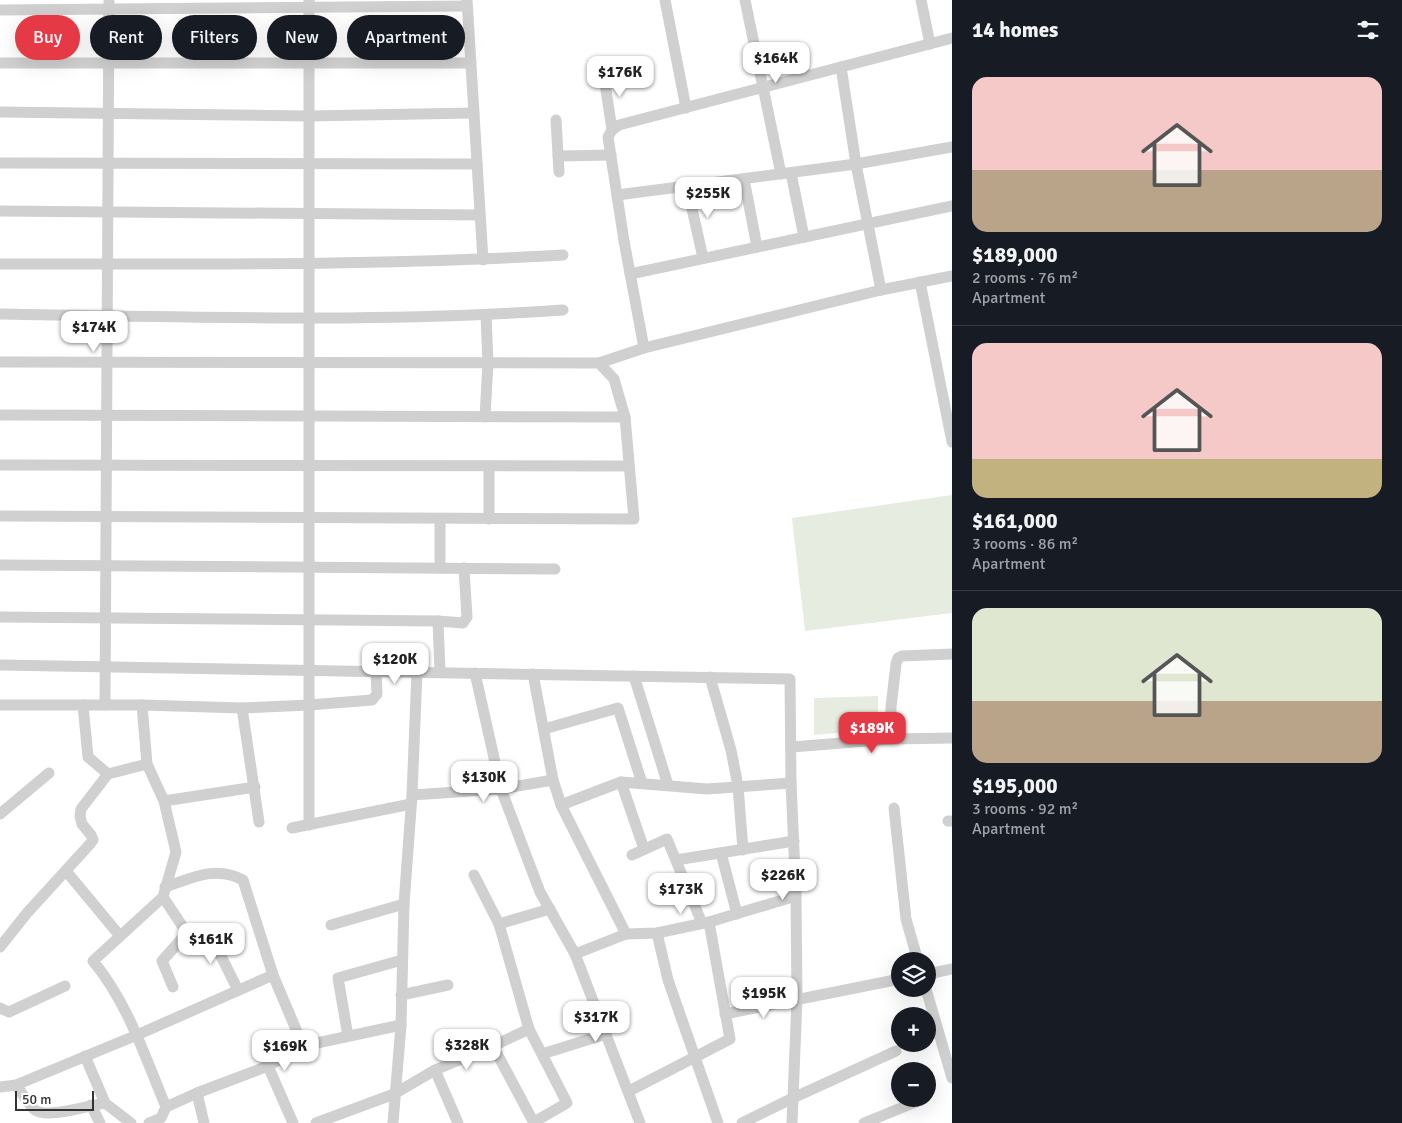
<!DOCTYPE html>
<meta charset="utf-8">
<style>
:root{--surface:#171b24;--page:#242831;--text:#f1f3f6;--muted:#9ea1a6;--line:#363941;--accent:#e63946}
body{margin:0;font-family:Signika,sans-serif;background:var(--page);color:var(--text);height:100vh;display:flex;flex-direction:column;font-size:19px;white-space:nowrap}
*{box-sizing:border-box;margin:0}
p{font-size:16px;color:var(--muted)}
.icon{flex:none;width:28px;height:28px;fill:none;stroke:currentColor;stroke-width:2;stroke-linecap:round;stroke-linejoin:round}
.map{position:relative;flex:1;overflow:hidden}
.panel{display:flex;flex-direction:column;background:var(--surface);width:450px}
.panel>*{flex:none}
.banner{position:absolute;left:15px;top:15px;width:475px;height:45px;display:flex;gap:10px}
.tools{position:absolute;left:891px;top:952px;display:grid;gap:10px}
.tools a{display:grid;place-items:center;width:45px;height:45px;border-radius:50%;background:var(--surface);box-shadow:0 5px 20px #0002;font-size:25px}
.scale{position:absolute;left:15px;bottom:12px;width:79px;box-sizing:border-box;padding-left:5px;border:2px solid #333;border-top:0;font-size:14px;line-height:18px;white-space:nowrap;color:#333;-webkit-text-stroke:4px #fff;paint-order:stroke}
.price{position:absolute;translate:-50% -42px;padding:0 11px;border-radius:10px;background:#fff;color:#222;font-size:16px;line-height:32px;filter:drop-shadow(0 1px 2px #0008)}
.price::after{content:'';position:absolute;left:50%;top:30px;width:15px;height:11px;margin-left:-8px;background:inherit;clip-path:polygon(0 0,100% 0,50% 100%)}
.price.current{background:var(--accent);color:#fff}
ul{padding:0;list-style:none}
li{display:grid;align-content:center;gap:10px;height:265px;padding:0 20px}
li+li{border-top:1px solid var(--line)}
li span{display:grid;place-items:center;height:155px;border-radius:15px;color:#555}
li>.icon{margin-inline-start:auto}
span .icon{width:90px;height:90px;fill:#fffc;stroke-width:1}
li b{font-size:21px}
h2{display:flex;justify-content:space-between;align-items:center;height:60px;padding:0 20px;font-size:21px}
.pill{padding:0 18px;border-radius:22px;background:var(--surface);box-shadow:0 5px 20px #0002;font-size:18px;line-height:45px}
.pill.current{background:var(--accent);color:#fff}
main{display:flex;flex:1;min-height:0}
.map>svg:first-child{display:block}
.green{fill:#e6ecdf}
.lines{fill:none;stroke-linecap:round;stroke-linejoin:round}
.street{stroke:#d0d0d0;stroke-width:11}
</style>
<main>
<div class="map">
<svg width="952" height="1123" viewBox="0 0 952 1123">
<rect width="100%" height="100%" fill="#fff"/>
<!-- green -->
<g class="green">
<path d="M 952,495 L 952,613 L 805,631 L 792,518 Z"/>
<path d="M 878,696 L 878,729 L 814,735 L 814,698 Z"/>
</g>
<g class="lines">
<!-- street -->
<g class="street">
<path d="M 309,0 L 309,825"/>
<path d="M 467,0 L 483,260"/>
<path d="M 665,0 L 686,108"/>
<path d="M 745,0 L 781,174"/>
<path d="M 921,0 L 930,44"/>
<path d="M 0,10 L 467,6"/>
<path d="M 0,63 L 471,63"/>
<path d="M 841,67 L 856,164 L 881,290"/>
<path d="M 603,70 L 612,130 L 608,137 L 624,241 L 644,348"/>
<path d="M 0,112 L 308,116 L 474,113"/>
<path d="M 556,120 L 559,172"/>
<path d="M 612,130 L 619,125 L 952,38"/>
<path d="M 558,156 L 611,155"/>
<path d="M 0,163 L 477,164"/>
<path d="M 791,173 L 804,237"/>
<path d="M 744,179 L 757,247"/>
<path d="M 687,186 L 703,258"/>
<path d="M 617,195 L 856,164 L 952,147"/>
<path d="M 0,211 L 480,215"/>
<path d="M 0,264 C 188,264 375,266 563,255"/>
<path d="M 630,274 L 952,206"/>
<path d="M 920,282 L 952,442"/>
<path d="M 0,314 C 188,317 376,323 563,310"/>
<path d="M 0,362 L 599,363 L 644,348 L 881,290 L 952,276"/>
<path d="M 0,415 L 625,417"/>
<path d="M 485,417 L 488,363 L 486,315"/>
<path d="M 0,465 L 629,466"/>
<path d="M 489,466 L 489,519"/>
<path d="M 0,516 L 634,519 L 625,417 L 614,379 L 599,363"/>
<path d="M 440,519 L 440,568"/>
<path d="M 0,565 L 555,569"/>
<path d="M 0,617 L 438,621 L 463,623 L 467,617 L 464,568"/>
<path d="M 438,621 L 440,672"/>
<path d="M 0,665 L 790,679 L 791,783 L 796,896 L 797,999 L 792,1123"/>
<path d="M 475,673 L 501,789 L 540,892 L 575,954 L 640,1123"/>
<path d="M 533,674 L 553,780 L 561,805 L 626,934"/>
<path d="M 634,676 L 668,785"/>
<path d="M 710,677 L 731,750 L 738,786 L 743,850"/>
<path d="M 0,705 L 142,705 L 242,708 L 309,705 L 372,700 L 377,694 L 376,671"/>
<path d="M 83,705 L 88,757 L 108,774"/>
<path d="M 105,705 L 109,0"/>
<path d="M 142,705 L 147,764 L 164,801 L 176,852 L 163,897 L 93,961 C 128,1003 145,1057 166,1107 L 161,1118 L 149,1123"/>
<path d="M 242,708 L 259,822"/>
<path d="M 544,729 L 618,708 L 642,783"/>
<path d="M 891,739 L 891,707 L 896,664 L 898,658 L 902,656 L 952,654"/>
<path d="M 792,747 L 891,739 L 952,738"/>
<path d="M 621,782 L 644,849"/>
<path d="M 412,795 L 501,789 L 553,780"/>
<path d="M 164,801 L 255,787"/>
<path d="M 561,805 L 621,782 L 707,789 L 791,783"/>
<path d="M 894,808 L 906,919 L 918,961"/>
<path d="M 0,814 L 49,773"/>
<path d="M 948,821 L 952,821"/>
<path d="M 292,828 L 411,804"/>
<path d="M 721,853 L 737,914"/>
<path d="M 632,855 L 667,839 L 702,923"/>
<path d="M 676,860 L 794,841"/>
<path d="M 66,871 L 120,936"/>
<path d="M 474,875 L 499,924 L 529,1029 L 567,1103 L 534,1122"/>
<path d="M 165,887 C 192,878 216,865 243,880 L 273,975"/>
<path d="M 163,897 L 187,933"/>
<path d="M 499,924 L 550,909"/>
<path d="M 331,925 L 404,904"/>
<path d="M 657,933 L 668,980 L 718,1123"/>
<path d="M 0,947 L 27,913 L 90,844 L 93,840 L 91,835 L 82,824 L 80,816 L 81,809 L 108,774 L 147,764"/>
<path d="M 575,954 L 626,934 L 657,933 L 709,922 L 796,896"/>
<path d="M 928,974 L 952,969"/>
<path d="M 173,987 L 162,961 L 187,933 L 203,934 L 213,940 L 238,990"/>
<path d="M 926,989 L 952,1078"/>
<path d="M 401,995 L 448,985"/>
<path d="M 0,1008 L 9,1012 L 65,986"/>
<path d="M 725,1014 L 900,979"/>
<path d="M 348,1036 L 338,978 L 402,960"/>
<path d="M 493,1046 L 534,1123"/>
<path d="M 542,1054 L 606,1034"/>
<path d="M 85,1056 L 105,1103 L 131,1123"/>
<path d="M 268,1066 L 293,1123"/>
<path d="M 435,1070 L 458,1123"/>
<path d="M 16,1085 C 21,1091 29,1106 35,1110 C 48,1119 90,1105 105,1103"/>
<path d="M 0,1087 L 16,1085 L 137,1035 L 273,975 L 303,1046"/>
<path d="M 629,1091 L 730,1039 L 709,922"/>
<path d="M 197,1093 L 204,1123"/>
<path d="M 91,1105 L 100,1123"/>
<path d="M 166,1107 L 197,1093 L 268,1066 L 303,1046 L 401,1025"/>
<path d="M 316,1123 L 394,1094 L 435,1070 L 493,1046 L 529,1029"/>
<path d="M 393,1123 L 401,1025 L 404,904 L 412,795 L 417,672"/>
<path d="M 742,1123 L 793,1098 L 896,1051"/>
<path d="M 864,1123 L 923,1099"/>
</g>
</g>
</svg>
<div class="tools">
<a><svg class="icon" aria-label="layers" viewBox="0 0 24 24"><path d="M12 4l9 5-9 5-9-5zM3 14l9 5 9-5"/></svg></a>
<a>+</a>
<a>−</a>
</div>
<div class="scale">50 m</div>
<b class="price" style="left:776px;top:84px">$164K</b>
<b class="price" style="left:620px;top:98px">$176K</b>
<b class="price" style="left:708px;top:219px">$255K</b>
<b class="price" style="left:94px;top:353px">$174K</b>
<b class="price" style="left:395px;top:685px">$120K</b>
<b class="price current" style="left:872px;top:754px">$189K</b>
<b class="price" style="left:484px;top:803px">$130K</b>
<b class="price" style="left:783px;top:901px">$226K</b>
<b class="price" style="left:681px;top:915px">$173K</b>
<b class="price" style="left:211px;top:965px">$161K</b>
<b class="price" style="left:764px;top:1019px">$195K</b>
<b class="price" style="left:596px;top:1043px">$317K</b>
<b class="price" style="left:467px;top:1071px">$328K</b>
<b class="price" style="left:285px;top:1072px">$169K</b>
<div class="banner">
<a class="pill current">Buy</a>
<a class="pill">Rent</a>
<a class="pill">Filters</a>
<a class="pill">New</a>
<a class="pill">Apartment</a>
</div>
</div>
<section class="panel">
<h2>14 homes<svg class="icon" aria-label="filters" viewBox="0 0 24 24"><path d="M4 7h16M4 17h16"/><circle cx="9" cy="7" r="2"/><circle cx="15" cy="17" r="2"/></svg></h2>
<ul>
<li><span style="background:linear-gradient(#f6c9c9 60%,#b9a48a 0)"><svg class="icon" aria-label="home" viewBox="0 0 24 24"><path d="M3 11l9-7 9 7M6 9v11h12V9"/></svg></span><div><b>$189,000</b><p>2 rooms · 76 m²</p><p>Apartment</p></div></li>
<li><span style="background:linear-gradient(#f6c9c9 75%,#c2b280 0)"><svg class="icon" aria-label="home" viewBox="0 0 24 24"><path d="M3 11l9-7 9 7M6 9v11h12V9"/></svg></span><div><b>$161,000</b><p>3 rooms · 86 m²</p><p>Apartment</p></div></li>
<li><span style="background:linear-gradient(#dfe7d0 60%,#b9a48a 0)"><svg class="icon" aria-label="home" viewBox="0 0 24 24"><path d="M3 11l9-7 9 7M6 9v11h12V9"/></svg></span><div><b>$195,000</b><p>3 rooms · 92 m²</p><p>Apartment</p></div></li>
</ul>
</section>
</main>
